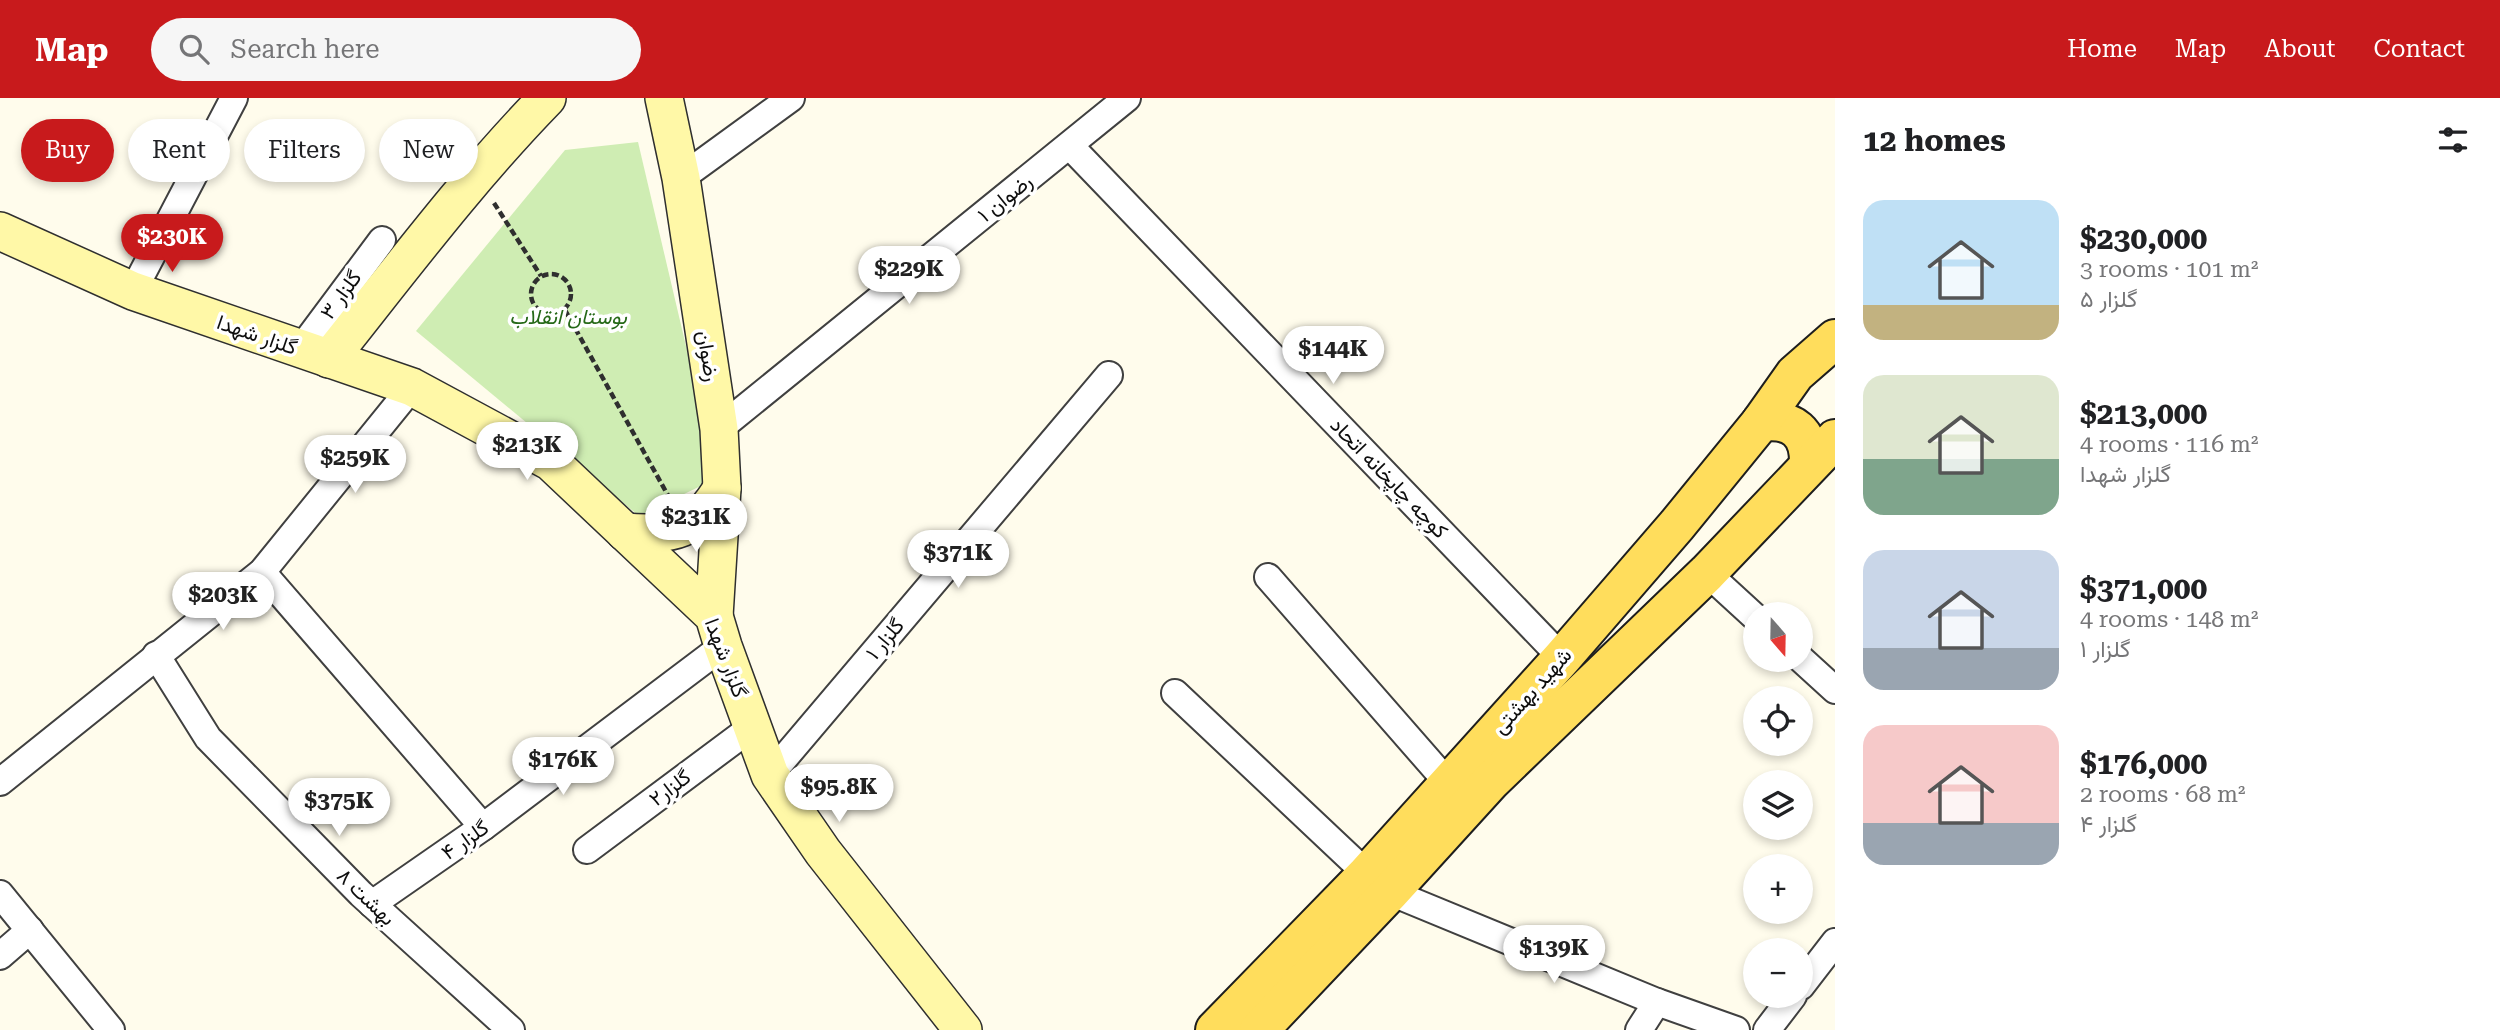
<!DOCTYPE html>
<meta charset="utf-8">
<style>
:root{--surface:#fff;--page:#f6f6f6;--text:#202124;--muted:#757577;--accent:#c81a1c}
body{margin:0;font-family:"Roboto Serif",Vazirmatn,serif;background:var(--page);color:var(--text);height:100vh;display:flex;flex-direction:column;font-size:26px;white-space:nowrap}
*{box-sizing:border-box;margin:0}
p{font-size:23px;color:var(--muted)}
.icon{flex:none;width:38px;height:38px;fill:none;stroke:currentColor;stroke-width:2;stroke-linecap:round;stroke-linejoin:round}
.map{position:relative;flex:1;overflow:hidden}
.details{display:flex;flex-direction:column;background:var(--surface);width:665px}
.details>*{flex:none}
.hud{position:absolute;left:21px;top:21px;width:665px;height:63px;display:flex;gap:14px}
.needle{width:46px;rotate:160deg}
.controls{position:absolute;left:1743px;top:504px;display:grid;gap:14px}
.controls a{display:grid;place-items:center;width:70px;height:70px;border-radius:50%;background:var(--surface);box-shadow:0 4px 10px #0003;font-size:35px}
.price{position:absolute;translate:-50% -60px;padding:0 16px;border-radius:24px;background:#fff;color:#222;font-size:23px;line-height:46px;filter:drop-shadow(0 2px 4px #0008)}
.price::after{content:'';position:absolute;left:50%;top:42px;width:21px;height:16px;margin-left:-10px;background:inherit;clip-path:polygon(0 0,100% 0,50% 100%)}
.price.selected{background:var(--accent);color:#fff}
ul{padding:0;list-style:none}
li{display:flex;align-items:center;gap:21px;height:175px;padding:0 28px}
li span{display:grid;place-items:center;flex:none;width:196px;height:140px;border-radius:21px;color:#555}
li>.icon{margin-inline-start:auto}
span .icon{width:84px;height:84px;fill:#fffc;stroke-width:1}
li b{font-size:30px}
h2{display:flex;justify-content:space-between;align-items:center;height:84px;padding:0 28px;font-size:30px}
.pill{padding:0 24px;border-radius:32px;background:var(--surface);box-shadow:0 4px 10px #0003;font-size:24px;line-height:63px}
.pill.selected{background:var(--accent);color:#fff}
header{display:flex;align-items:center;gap:42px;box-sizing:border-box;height:98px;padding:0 35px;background:var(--accent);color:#fff}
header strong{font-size:33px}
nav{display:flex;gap:38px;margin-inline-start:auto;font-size:24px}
.search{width:490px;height:63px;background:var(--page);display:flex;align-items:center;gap:18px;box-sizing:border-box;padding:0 24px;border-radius:38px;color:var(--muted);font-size:26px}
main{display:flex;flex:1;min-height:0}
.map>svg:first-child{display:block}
.green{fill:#cfedb3}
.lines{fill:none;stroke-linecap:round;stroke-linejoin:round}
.street-casing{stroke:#404040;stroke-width:30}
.secondary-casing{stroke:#2f2f2f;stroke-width:40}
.primary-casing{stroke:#1e1e1e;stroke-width:42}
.path{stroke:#2f2f2f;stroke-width:4.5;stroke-dasharray:7 3.5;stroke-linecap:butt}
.street{stroke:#fff;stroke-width:26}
.secondary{stroke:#fff8a7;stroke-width:37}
.primary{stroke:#ffdd5c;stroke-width:38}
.labels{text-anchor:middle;stroke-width:7;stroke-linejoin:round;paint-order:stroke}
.street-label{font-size:21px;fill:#0d0d0d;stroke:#fff}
.park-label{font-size:21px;font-style:italic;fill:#266918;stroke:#fff}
</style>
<header>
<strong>Map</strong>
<div class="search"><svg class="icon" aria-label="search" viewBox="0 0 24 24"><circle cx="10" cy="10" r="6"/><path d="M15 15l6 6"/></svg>Search here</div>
<nav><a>Home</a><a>Map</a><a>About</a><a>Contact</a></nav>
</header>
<main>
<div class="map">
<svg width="1835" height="932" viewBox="0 0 1835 932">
<rect width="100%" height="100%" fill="#fffcec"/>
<!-- green -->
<path class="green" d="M 638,44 L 717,380 L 639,418 L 416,233 L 565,52 Z"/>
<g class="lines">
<!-- street casing -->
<g class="street-casing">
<g id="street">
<path d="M 1070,48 L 1562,560"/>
<path d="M 681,80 L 791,0"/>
<path d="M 133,193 L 234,0"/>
<path d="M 300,252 L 382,142"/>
<path d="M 719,331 L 1127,0"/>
<path d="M 262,474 L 483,729"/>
<path d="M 1707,475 L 1755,519"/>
<path d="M 1268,479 L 1448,685"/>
<path d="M 156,557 L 208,640 L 361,796 L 511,932"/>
<path d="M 1801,561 L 1835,592"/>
<path d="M 1175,595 L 1367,776"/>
<path d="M 770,677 L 1109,277"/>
<path d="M 0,684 L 262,474 L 412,289"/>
<path d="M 587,752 L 752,629"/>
<path d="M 1390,794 L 1657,904 L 1736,932"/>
<path d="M 0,796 L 111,932"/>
<path d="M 372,806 L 483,729 L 723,548"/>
<path d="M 0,858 L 30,832"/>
<path d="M 1801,888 L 1835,844"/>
<path d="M 1639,932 L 1657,904"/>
<path d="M 1767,932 L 1793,898"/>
</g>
</g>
<!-- secondary casing -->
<g class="secondary-casing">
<g id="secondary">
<path d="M 664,0 L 681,80 L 719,331 L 722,390 L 714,518"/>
<path d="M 0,133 L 133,193 L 412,289 L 551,364 L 714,518 L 723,548 L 770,677 L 823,754 L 963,932"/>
<path d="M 329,261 C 400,172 468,81 547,0"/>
<path d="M 625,434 C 672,438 697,433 722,390"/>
</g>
</g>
<!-- primary casing -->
<g class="primary-casing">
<g id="primary">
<path d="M 1761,324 C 1793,320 1810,334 1809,367"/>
<path d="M 1215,932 L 1367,776 L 1562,560 L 1677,427 L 1761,324 L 1795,276 L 1835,241"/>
<path d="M 1259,932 L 1390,794 L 1491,683 L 1707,475 L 1835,341"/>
</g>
</g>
<!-- path -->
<g class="path">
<path d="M 494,105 L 541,178"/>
<circle cx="551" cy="196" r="20"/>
<path d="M 565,212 L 670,401"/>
</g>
<!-- street -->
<use href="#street" class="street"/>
<!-- secondary -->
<use href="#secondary" class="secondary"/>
<!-- primary -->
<use href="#primary" class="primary"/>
</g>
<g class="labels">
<!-- street labels -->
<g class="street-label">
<text transform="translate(1005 100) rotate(-39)" y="7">رضوان ۱</text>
<text transform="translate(341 197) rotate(-54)" y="7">گلزار ۳</text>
<text transform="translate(257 237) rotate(19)" y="7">گلزار شهدا</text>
<text transform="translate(708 258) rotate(81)" y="7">رضوان</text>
<text transform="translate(1389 380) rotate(46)" y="7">کوچه چاپخانه اتحاد</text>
<text transform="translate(885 541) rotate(-50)" y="7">گلزار ۱</text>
<text transform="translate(726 560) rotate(69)" y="7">گلزار شهدا</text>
<text transform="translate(1532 593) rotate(-48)" y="7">شهید بهشتی</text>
<text transform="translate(670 690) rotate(-37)" y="7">گلزار۲</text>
<text transform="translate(465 742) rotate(-35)" y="7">گلزار ۴</text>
<text transform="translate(366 799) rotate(44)" y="7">بهشت ۸</text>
</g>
<!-- park labels -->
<g class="park-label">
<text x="568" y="226">بوستان انقلاب</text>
</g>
</g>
</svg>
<div class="controls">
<a><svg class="needle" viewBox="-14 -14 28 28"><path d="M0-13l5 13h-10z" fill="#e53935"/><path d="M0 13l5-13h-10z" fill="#757577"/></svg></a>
<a><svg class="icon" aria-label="locate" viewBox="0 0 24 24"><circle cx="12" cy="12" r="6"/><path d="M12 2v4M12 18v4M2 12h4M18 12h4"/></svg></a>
<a><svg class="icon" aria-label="layers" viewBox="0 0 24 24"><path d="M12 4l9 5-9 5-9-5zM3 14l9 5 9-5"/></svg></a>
<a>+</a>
<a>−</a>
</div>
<b class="price selected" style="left:172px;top:176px">$230K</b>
<b class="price" style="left:909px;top:208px">$229K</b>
<b class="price" style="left:1333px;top:288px">$144K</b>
<b class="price" style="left:527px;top:384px">$213K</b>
<b class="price" style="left:355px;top:397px">$259K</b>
<b class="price" style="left:696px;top:456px">$231K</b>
<b class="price" style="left:958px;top:492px">$371K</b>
<b class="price" style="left:223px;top:534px">$203K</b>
<b class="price" style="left:563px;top:699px">$176K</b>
<b class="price" style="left:839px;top:726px">$95.8K</b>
<b class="price" style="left:339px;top:740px">$375K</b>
<b class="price" style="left:1554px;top:887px">$139K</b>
<div class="hud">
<a class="pill selected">Buy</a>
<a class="pill">Rent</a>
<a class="pill">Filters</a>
<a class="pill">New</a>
</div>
</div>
<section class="details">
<h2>12 homes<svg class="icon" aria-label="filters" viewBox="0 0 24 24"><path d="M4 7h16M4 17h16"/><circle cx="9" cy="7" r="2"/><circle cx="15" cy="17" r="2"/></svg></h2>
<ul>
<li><span style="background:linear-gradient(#bfe0f5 75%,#c2b280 0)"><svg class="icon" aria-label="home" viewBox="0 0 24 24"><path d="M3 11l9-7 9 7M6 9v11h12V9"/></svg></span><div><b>$230,000</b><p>3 rooms · 101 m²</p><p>گلزار ۵</p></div></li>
<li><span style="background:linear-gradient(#dfe7d0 60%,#7fa58c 0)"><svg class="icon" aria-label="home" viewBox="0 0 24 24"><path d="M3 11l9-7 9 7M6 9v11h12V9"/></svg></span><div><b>$213,000</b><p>4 rooms · 116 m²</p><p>گلزار شهدا</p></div></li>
<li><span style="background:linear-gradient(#c9d6e8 70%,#9aa5b1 0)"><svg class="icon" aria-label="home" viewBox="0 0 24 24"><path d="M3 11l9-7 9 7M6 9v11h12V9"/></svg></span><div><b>$371,000</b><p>4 rooms · 148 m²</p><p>گلزار ۱</p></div></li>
<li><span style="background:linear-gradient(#f6c9c9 70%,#9aa5b1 0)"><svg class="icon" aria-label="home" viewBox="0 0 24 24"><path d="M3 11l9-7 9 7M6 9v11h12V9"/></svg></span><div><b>$176,000</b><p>2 rooms · 68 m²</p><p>گلزار ۴</p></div></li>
</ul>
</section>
</main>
